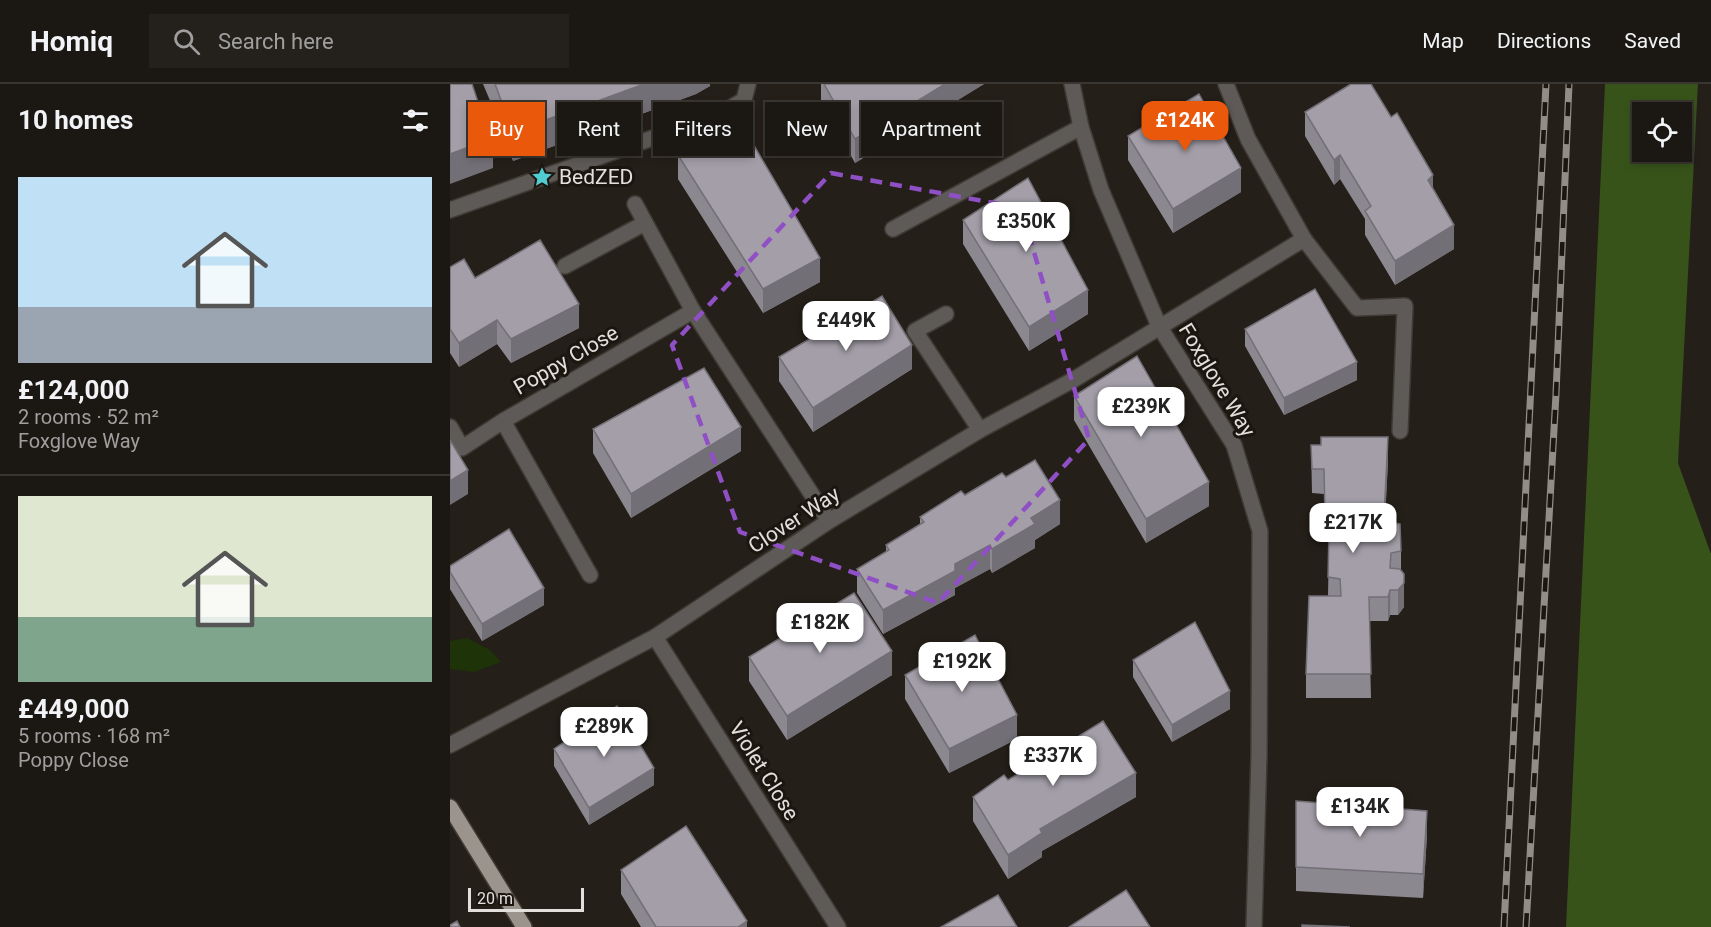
<!DOCTYPE html>
<meta charset="utf-8">
<style>
:root{--surface:#1b1712;--page:#24201b;--text:#f1f3f6;--muted:#a09f9f;--line:#393632;--accent:#ea580c}
body{margin:0;font-family:Roboto,sans-serif;background:var(--page);color:var(--text);height:100vh;display:flex;flex-direction:column;font-size:22px;white-space:nowrap}
*{box-sizing:border-box;margin:0}
p{font-size:20px;color:var(--muted)}
.icon{flex:none;width:33px;height:33px;fill:none;stroke:currentColor;stroke-width:2;stroke-linecap:round;stroke-linejoin:round}
.map{position:relative;flex:1;overflow:hidden}
.side{display:flex;flex-direction:column;background:var(--surface);width:450px}
.side>*{flex:none}
.hud{position:absolute;left:18px;top:18px;width:570px;height:54px;display:flex;gap:12px}
.tools{position:absolute;left:1182px;top:18px;display:grid;gap:12px}
.tools a{display:grid;place-items:center;width:60px;height:60px;border-radius:0px;background:var(--surface);box-shadow:0 3px 9px #0003,0 0 0 2px var(--line);font-size:30px}
.scale{position:absolute;left:18px;bottom:15px;width:116px;box-sizing:border-box;padding-left:6px;border:3px solid #e3e0db;border-top:0;font-size:16px;line-height:21px;white-space:nowrap;color:#e3e0db;-webkit-text-stroke:4px #1b160f;paint-order:stroke}
.price{position:absolute;translate:-50% -51px;padding:0 14px;border-radius:12px;background:#fff;color:#222;font-size:20px;line-height:39px;filter:drop-shadow(0 2px 3px #0008)}
.price::after{content:'';position:absolute;left:50%;top:36px;width:18px;height:14px;margin-left:-9px;background:inherit;clip-path:polygon(0 0,100% 0,50% 100%)}
.price.active{background:var(--accent);color:#fff}
ul{padding:0;list-style:none}
li{display:grid;align-content:center;gap:12px;height:318px;padding:0 18px}
li+li{border-top:2px solid var(--line)}
li span{display:grid;place-items:center;height:186px;border-radius:0px;color:#555}
li>.icon{margin-inline-start:auto}
span .icon{width:108px;height:108px;fill:#fffc;stroke-width:1}
li b{font-size:26px}
h2{display:flex;justify-content:space-between;align-items:center;height:72px;padding:0 18px;font-size:26px}
.pill{padding:0 21px;border-radius:0px;background:var(--surface);box-shadow:0 3px 9px #0003,0 0 0 2px var(--line);font-size:21px;line-height:54px}
.pill.active{background:var(--accent);color:#fff}
header{display:flex;align-items:center;gap:36px;box-sizing:border-box;height:84px;padding:0 30px;background:var(--surface);border-bottom:2px solid var(--line)}
header strong{font-size:28px}
nav{display:flex;gap:33px;margin-inline-start:auto;font-size:21px}
.search{width:420px;height:54px;background:var(--page);display:flex;align-items:center;gap:15px;box-sizing:border-box;padding:0 21px;border-radius:0px;color:var(--muted);font-size:22px}
main{display:flex;flex:1;min-height:0}
.map>svg:first-child{display:block}
.green{fill:#1f3309}
.forest{fill:#37531a;fill-rule:evenodd}
.lines{fill:none;stroke-linecap:round;stroke-linejoin:round}
.minor-casing{stroke:#3f3a33;stroke-width:18}
.major-casing{stroke:#3f3a33;stroke-width:18}
.minor{stroke:#5d5a57;stroke-width:15}
.major{stroke:#9a948d;stroke-width:15}
.rail-casing{stroke:#918d87;stroke-width:7}
.rail{stroke:#1b160f;stroke-width:4.5;stroke-dasharray:14;stroke-linecap:butt}
.wall{fill:#8c8890}
.shaded-wall{fill:#726f76}
.building{fill:#a39ea8;stroke:#726f76;stroke-width:1.5}
.marked{fill:none;stroke:#9050c5;stroke-width:4.5;stroke-dasharray:12 8;stroke-linejoin:round}
.labels{text-anchor:middle;stroke-width:6;stroke-linejoin:round;paint-order:stroke}
.poi-label{font-size:21px;fill:#e3e0db;stroke:#1b160f;text-anchor:start}
.street-label{font-size:21px;fill:#e3e0db;stroke:#1b160f}
</style>
<header>
<strong>Homiq</strong>
<div class="search"><svg class="icon" aria-label="search" viewBox="0 0 24 24"><circle cx="10" cy="10" r="6"/><path d="M15 15l6 6"/></svg>Search here</div>
<nav><a>Map</a><a>Directions</a><a>Saved</a></nav>
</header>
<main>
<section class="side">
<h2>10 homes<svg class="icon" aria-label="filters" viewBox="0 0 24 24"><path d="M4 7h16M4 17h16"/><circle cx="9" cy="7" r="2"/><circle cx="15" cy="17" r="2"/></svg></h2>
<ul>
<li><span style="background:linear-gradient(#bfe0f5 70%,#9aa5b1 0)"><svg class="icon" aria-label="home" viewBox="0 0 24 24"><path d="M3 11l9-7 9 7M6 9v11h12V9"/></svg></span><div><b>£124,000</b><p>2 rooms · 52 m²</p><p>Foxglove Way</p></div></li>
<li><span style="background:linear-gradient(#dfe7d0 65%,#7fa58c 0)"><svg class="icon" aria-label="home" viewBox="0 0 24 24"><path d="M3 11l9-7 9 7M6 9v11h12V9"/></svg></span><div><b>£449,000</b><p>5 rooms · 168 m²</p><p>Poppy Close</p></div></li>
</ul>
</section>
<div class="map">
<svg width="1261" height="843" viewBox="0 0 1261 843">
<rect width="100%" height="100%" fill="#241f18"/>
<!-- green -->
<path class="green" d="M 17,554 L 40,566 L 51,578 L 24,588 L 0,585 L 0,557 Z"/>
<!-- forest -->
<path class="forest" d="M 1155,0 L 1248,0 L 1228,379 L 1261,470 L 1261,843 L 1116,843 ZM 1192,28 L 1232,28 L 1232,68 L 1192,68 Z"/>
<g class="lines">
<!-- minor casing -->
<g class="minor-casing">
<g id="minor">
<path d="M 622,0 L 631,43 L 651,106 L 709,242 L 784,361 L 810,447 L 809,671 L 804,843"/>
<path d="M 776,0 L 798,55 L 854,155 L 907,224 L 955,222 L 950,347"/>
<path d="M 185,120 L 243,227 L 379,437"/>
<path d="M 0,126 L 270,30 L 294,16 L 298,0"/>
<path d="M 443,145 L 631,43"/>
<path d="M 115,182 L 195,139"/>
<path d="M 496,230 L 465,247 L 530,346"/>
<path d="M 53,337 L 140,491"/>
<path d="M 0,343 L 12,364 L 53,337 L 243,227"/>
<path d="M 205,553 L 388,843"/>
<path d="M 0,661 L 205,553 L 379,437 L 530,346 L 623,296 L 854,155"/>
</g>
</g>
<!-- major casing -->
<g class="major-casing">
<path id="major" d="M 0,723 L 74,843"/>
</g>
<!-- minor -->
<use href="#minor" class="minor"/>
<!-- major -->
<use href="#major" class="major"/>
<!-- rail casing -->
<g class="rail-casing">
<g id="rail">
<path d="M 1054,843 L 1096,0"/>
<path d="M 1076,843 L 1106,310 L 1119,0"/>
</g>
</g>
<!-- rail -->
<use href="#rail" class="rail"/>
</g>
<!-- wall -->
<g class="wall">
<path d="M 33,0 L 260,0 L 260,2 L 246,10 L 63,77 L 44,26 Z"/>
<path d="M 371,0 L 534,0 L 405,79 L 371,18 Z"/>
<path d="M 855,28 L 983,105 L 1004,165 L 945,201 L 915,151 L 915,135 L 890,95 L 884,101 L 855,52 Z"/>
<path d="M 678,52 L 791,108 L 723,149 L 678,76 Z"/>
<path d="M 228,71 L 370,198 L 313,229 L 228,95 Z"/>
<path d="M 513,136 L 638,230 L 579,267 L 513,160 Z"/>
<path d="M 0,183 L 25,194 L 129,244 L 61,279 L 47,260 L 9,283 L 0,269 Z"/>
<path d="M 795,245 L 907,296 L 834,331 L 795,262 Z"/>
<path d="M 329,273 L 462,285 L 363,348 L 329,297 Z"/>
<path d="M 624,312 L 759,422 L 696,459 L 624,336 Z"/>
<path d="M 143,345 L 291,367 L 181,434 L 143,369 Z"/>
<path d="M 861,361 L 938,377 L 935,433 L 951,467 L 951,486 L 954,523 L 948,531 L 940,531 L 938,537 L 919,537 L 921,614 L 856,614 L 856,590 L 878,512 L 879,456 L 875,456 L 874,410 L 862,409 Z"/>
<path d="M 515,411 L 610,440 L 585,456 L 585,464 L 542,489 L 540,485 L 505,504 L 505,511 L 433,550 L 407,509 L 407,485 L 436,468 L 436,461 L 470,440 L 470,433 Z"/>
<path d="M 0,482 L 94,521 L 32,557 L 0,505 Z"/>
<path d="M 299,573 L 442,591 L 337,656 L 299,597 Z"/>
<path d="M 683,576 L 780,625 L 722,658 L 683,593 Z"/>
<path d="M 455,591 L 567,655 L 499,689 L 455,615 Z"/>
<path d="M 104,665 L 204,701 L 139,741 L 104,682 Z"/>
<path d="M 558,696 L 686,713 L 592,767 L 592,773 L 558,795 L 523,737 L 523,713 Z"/>
<path d="M 846,717 L 977,751 L 973,814 L 846,807 Z"/>
<path d="M 171,786 L 297,843 L 191,843 L 171,810 Z"/>
</g>
<!-- shaded-wall -->
<g class="shaded-wall">
<path d="M 194,0 L 260,0 L 260,2 L 246,10 L 63,77 L 63,48 Z"/>
<path d="M 495,0 L 534,0 L 405,79 L 405,55 Z"/>
<path d="M 43,54 L 43,84 L 0,100 L 0,70 Z"/>
<path d="M 890,71 L 890,95 L 884,101 L 884,76 Z"/>
<path d="M 791,84 L 791,108 L 723,149 L 723,125 Z"/>
<path d="M 983,91 L 983,115 L 978,96 Z"/>
<path d="M 1004,141 L 1004,165 L 945,201 L 945,177 Z"/>
<path d="M 370,174 L 370,198 L 313,229 L 313,205 Z"/>
<path d="M 638,206 L 638,230 L 579,267 L 579,243 Z"/>
<path d="M 129,220 L 129,244 L 61,279 L 61,255 Z"/>
<path d="M 47,236 L 47,260 L 9,283 L 9,259 Z"/>
<path d="M 462,261 L 462,285 L 363,348 L 363,324 Z"/>
<path d="M 907,278 L 907,296 L 834,331 L 834,314 Z"/>
<path d="M 291,343 L 291,367 L 181,434 L 181,410 Z"/>
<path d="M 938,353 L 938,377 L 934,457 L 934,433 Z"/>
<path d="M 18,386 L 18,410 L 0,421 L 0,397 Z"/>
<path d="M 759,398 L 759,422 L 696,459 L 696,435 Z"/>
<path d="M 610,416 L 610,440 L 585,456 L 585,464 L 542,489 L 542,465 L 581,434 Z"/>
<path d="M 540,461 L 540,485 L 505,504 L 505,511 L 433,550 L 433,526 L 505,480 Z"/>
<path d="M 941,469 L 940,531 L 938,537 L 938,513 Z"/>
<path d="M 954,499 L 954,523 L 948,531 L 948,506 Z"/>
<path d="M 94,504 L 94,521 L 32,557 L 32,540 Z"/>
<path d="M 442,567 L 442,591 L 337,656 L 337,632 Z"/>
<path d="M 780,607 L 780,625 L 722,658 L 722,641 Z"/>
<path d="M 567,631 L 567,655 L 499,689 L 499,665 Z"/>
<path d="M 204,684 L 204,701 L 139,741 L 139,724 Z"/>
<path d="M 686,689 L 686,713 L 592,767 L 592,773 L 558,795 L 558,771 L 590,745 Z"/>
<path d="M 977,727 L 977,751 L 973,814 L 973,790 Z"/>
<path d="M 297,837 L 297,843 L 288,843 Z"/>
</g>
<!-- building -->
<g class="building">
<path d="M 0,0 L 22,0 L 31,27 L 43,54 L 0,70 Z"/>
<path d="M 45,0 L 194,0 L 63,48 Z"/>
<path d="M 374,0 L 495,0 L 405,55 Z"/>
<path d="M 901,0 L 921,0 L 941,33 L 947,29 L 983,91 L 978,96 L 1004,141 L 945,177 L 915,127 L 921,122 L 890,71 L 884,76 L 855,28 Z"/>
<path d="M 749,10 L 791,84 L 723,125 L 678,52 Z"/>
<path d="M 289,36 L 370,174 L 313,205 L 228,71 Z"/>
<path d="M 578,94 L 638,206 L 579,243 L 513,136 Z"/>
<path d="M 90,156 L 129,220 L 61,255 L 47,236 L 9,259 L 0,245 L 0,183 L 14,175 L 25,194 Z"/>
<path d="M 865,205 L 907,278 L 834,314 L 795,245 Z"/>
<path d="M 432,212 L 462,261 L 363,324 L 329,273 Z"/>
<path d="M 687,272 L 759,398 L 696,435 L 624,312 Z"/>
<path d="M 254,284 L 291,343 L 181,410 L 143,345 Z"/>
<path d="M 871,353 L 938,353 L 934,433 L 943,434 L 944,439 L 950,440 L 951,467 L 941,469 L 940,484 L 950,485 L 954,490 L 954,499 L 948,506 L 940,506 L 938,513 L 919,513 L 921,590 L 856,590 L 859,512 L 891,512 L 890,495 L 878,493 L 879,446 L 894,446 L 895,432 L 875,432 L 874,385 L 862,385 L 861,361 L 871,361 Z"/>
<path d="M 0,356 L 18,386 L 0,397 Z"/>
<path d="M 585,376 L 610,416 L 581,434 L 585,440 L 542,465 L 540,461 L 505,480 L 505,487 L 433,526 L 407,485 L 439,466 L 436,461 L 474,438 L 470,433 L 511,407 L 515,411 L 552,389 L 556,393 Z"/>
<path d="M 59,445 L 94,504 L 32,540 L 0,488 L 0,482 Z"/>
<path d="M 404,509 L 442,567 L 337,632 L 299,573 Z"/>
<path d="M 745,538 L 780,607 L 722,641 L 683,576 Z"/>
<path d="M 525,551 L 567,631 L 499,665 L 455,591 Z"/>
<path d="M 167,622 L 204,684 L 139,724 L 104,665 Z"/>
<path d="M 653,637 L 686,689 L 590,745 L 592,749 L 558,771 L 523,713 L 554,691 L 558,696 Z"/>
<path d="M 846,717 L 977,727 L 973,790 L 846,783 Z"/>
<path d="M 236,742 L 297,837 L 288,843 L 206,843 L 171,786 Z"/>
<path d="M 676,806 L 700,843 L 619,843 Z"/>
<path d="M 548,811 L 567,843 L 491,843 Z"/>
<path d="M 7,837 L 10,843 L 0,843 L 0,841 Z"/>
<path d="M 852,841 L 900,843 L 852,843 Z"/>
</g>
<!-- marked area -->
<path class="marked" d="M 381,89 L 571,124 L 639,355 L 488,519 L 290,448 L 222,261 Z"/>
<!-- icons -->
<defs>
<g id="sight-bare" transform="scale(1.62)"><path d="M0-6L1.8-2.2L6-1.7L2.9 1.2L3.7 5.4L0 3.3L-3.7 5.4L-2.9 1.2L-6-1.7L-1.8-2.2Z" fill="#51ccd1" stroke="#1b160f" stroke-width="2.5" paint-order="stroke"/></g>
</defs>
<g fill-rule="evenodd">
<use href="#sight-bare" x="92" y="93"/>
</g>
<g class="labels">
<!-- poi labels -->
<g class="poi-label">
<text x="109" y="100">BedZED</text>
</g>
<!-- street labels -->
<g class="street-label">
<text transform="translate(116 276) rotate(-30)" y="7">Poppy Close</text>
<text transform="translate(767 296) rotate(59)" y="7">Foxglove Way</text>
<text transform="translate(344 436) rotate(-33)" y="7">Clover Way</text>
<text transform="translate(314 687) rotate(58)" y="7">Violet Close</text>
</g>
</g>
</svg>
<div class="tools">
<a><svg class="icon" aria-label="locate" viewBox="0 0 24 24"><circle cx="12" cy="12" r="6"/><path d="M12 2v4M12 18v4M2 12h4M18 12h4"/></svg></a>
</div>
<div class="scale">20 m</div>
<b class="price active" style="left:735px;top:68px">£124K</b>
<b class="price" style="left:576px;top:169px">£350K</b>
<b class="price" style="left:396px;top:268px">£449K</b>
<b class="price" style="left:691px;top:354px">£239K</b>
<b class="price" style="left:903px;top:470px">£217K</b>
<b class="price" style="left:370px;top:570px">£182K</b>
<b class="price" style="left:512px;top:609px">£192K</b>
<b class="price" style="left:154px;top:674px">£289K</b>
<b class="price" style="left:603px;top:703px">£337K</b>
<b class="price" style="left:910px;top:754px">£134K</b>
<div class="hud">
<a class="pill active">Buy</a>
<a class="pill">Rent</a>
<a class="pill">Filters</a>
<a class="pill">New</a>
<a class="pill">Apartment</a>
</div>
</div>
</main>
